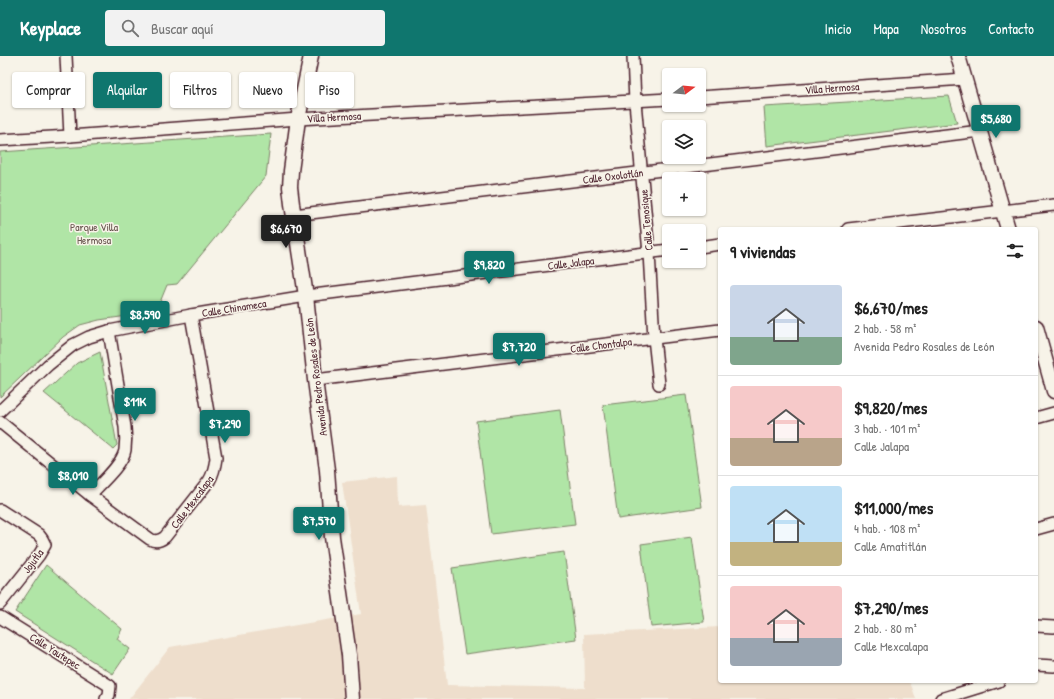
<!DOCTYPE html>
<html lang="es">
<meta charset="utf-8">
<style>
:root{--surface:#fff;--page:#f2f2f2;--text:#222;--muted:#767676;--line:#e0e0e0;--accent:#0f766e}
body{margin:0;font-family:"Patrick Hand",sans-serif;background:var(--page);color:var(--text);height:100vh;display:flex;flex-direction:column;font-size:15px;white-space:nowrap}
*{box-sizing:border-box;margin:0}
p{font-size:13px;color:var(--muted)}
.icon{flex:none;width:22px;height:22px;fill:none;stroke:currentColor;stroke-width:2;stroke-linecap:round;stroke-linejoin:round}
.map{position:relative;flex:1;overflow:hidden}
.sheet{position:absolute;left:718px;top:171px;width:320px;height:456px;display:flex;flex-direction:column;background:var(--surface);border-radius:4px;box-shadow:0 1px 3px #0004}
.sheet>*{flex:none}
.hud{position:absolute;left:12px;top:16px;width:380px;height:36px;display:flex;gap:8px}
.needle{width:26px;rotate:74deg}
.tools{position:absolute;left:662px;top:12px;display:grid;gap:8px}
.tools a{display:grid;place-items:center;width:44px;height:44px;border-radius:4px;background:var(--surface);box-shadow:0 1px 3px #0004;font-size:20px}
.price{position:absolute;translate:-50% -34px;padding:0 9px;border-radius:4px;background:var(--accent);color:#fff;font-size:13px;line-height:26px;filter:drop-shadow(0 1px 2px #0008)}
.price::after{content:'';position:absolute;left:50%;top:24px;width:12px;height:9px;margin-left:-6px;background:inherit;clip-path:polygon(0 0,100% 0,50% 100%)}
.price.selected{background:#222;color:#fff}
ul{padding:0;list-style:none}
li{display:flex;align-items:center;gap:12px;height:100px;padding:0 12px}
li+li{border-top:1px solid var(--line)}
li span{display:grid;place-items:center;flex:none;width:112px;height:80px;border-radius:4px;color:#555}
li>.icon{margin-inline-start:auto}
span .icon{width:48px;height:48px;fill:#fffc;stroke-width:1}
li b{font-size:17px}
h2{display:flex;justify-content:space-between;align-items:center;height:48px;padding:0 12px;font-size:17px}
.chip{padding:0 14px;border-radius:4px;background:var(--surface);box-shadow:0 1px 3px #0004;font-size:14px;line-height:36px}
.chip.selected{background:var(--accent);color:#fff}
header{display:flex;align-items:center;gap:24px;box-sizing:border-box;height:56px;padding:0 20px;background:var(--accent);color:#fff}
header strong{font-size:19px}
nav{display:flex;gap:22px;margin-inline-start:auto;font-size:14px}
.search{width:280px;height:36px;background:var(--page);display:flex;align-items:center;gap:10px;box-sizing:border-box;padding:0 14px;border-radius:4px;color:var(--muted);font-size:15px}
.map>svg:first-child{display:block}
.built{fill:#eedecc}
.green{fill:#b0e5a6;stroke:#7d8268}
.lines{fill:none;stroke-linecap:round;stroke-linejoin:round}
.minor-casing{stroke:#4a1f2b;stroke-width:14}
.major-casing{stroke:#4a1f2b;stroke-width:17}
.minor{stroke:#f7f3e8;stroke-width:11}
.major{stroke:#f7f3e8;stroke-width:14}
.labels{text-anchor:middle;stroke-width:3;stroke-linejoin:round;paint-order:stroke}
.street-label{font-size:11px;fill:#4a1f2b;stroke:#f7f3e8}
.park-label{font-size:11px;fill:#64504a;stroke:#f7f3e8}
</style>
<header>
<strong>Keyplace</strong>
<div class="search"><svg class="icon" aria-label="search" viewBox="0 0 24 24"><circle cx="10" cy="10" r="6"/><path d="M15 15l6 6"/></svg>Buscar aquí</div>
<nav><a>Inicio</a><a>Mapa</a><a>Nosotros</a><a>Contacto</a></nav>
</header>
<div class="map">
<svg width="1054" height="643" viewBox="0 0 1054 643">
<rect width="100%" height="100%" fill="#f7f3e8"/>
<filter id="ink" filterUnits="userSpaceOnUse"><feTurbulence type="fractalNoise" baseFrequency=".025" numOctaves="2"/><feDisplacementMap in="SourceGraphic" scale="8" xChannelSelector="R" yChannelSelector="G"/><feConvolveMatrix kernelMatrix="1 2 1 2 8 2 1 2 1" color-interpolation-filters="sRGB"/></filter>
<g filter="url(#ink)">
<!-- built -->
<path class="built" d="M 397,420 L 398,451 L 426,449 L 447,629 L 585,632 L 584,578 L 720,571 L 720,625 L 908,625 L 912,631 L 916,643 L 129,643 L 170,591 L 361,558 L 342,426 Z"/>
<!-- green -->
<g class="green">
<path d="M 949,40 L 957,67 L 767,90 L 764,51 Z"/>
<path d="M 271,78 L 266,120 L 177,228 L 167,229 L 156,256 L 99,264 L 80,269 L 63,281 L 0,341 L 0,96 Z"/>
<path d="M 100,296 L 117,389 L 113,393 L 44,337 L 77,307 Z"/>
<path d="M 686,339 L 702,451 L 618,463 L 603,349 Z"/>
<path d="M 560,354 L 575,468 L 491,478 L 476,365 Z"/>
<path d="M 692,481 L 704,566 L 651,571 L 641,488 Z"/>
<path d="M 564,496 L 576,583 L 465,598 L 452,512 Z"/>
<path d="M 46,509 L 122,573 L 117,583 L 130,593 L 113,618 L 15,556 Z"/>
</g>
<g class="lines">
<!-- minor casing -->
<g class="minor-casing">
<g id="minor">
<path d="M 66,0 L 70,80"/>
<path d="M 633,0 L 635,46 L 649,197 L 654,282 L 659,328"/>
<path d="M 699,41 L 965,23"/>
<path d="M 0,84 L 70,80 L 298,63 L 669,43"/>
<path d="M 294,159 L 980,75"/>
<path d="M 848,173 L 1054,149"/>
<path d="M 699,191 L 720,188"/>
<path d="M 315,324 L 720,274"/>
<path d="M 0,355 L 48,309 L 73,289 L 89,281 L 109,275 L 191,259 L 306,240 L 669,194"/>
<path d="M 1036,362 L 1054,357"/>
<path d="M 0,366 L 90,439 L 150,483 C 155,486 160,485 165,481 L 209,425 C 214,417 215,410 216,402 L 191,259"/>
<path d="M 90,439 C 100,428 123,408 125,394 C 126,386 126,379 125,371 L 109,275"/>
<path d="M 0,454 L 39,479 L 42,483 L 45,489 L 39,499 L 0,548"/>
<path d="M 1036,473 L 1054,468"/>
<path d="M 0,561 L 110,630 L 109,639 L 106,643"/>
<path d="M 1036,570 L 1054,571"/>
<path d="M 1036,609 L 1054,610"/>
<path d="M 941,643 L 999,625"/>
</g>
</g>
<!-- major casing -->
<g class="major-casing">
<g id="major">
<path d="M 311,0 L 298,63 L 291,115 L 290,131 L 292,148 L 306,240 L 315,324 L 327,414 L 332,481 L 349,599 L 352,643"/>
<path d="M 958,0 L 1008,173"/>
<path d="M 1036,271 L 1054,335"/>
</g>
</g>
<!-- minor -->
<use href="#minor" class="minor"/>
<!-- major -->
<use href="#major" class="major"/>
</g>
</g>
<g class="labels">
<!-- street labels -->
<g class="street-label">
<text transform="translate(832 32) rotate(-4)" y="4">Villa Hermosa</text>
<text transform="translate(334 61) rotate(-3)" y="4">Villa Hermosa</text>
<text transform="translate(613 120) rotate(-7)" y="4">Calle Oxolotlán</text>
<text transform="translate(646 164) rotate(-95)" y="4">Calle Tenosique</text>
<text transform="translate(571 207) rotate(-7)" y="4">Calle Jalapa</text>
<text transform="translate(234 252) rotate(-9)" y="4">Calle Chinameca</text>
<text transform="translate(601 289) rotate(-7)" y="4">Calle Chontalpa</text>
<text transform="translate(316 321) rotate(-97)" y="4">Avenida Pedro Rosales de León</text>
<text transform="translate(192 446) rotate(-53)" y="4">Calle Mexcalapa</text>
<text transform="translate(33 505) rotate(-53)" y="4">Jojutla</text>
<text transform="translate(55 595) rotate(32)" y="4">Calle Yautepec</text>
</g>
<!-- park labels -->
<g class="park-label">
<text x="94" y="175">Parque Villa<tspan x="94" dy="13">Hermosa</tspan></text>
</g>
</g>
</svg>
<div class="tools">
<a><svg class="needle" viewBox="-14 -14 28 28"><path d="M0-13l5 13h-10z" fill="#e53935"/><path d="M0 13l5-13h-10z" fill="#767676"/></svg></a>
<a><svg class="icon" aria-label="layers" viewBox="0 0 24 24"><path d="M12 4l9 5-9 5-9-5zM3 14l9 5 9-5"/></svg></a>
<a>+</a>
<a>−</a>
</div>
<b class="price" style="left:996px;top:83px">$5,680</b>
<b class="price selected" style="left:286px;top:193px">$6,670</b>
<b class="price" style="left:489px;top:229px">$9,820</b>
<b class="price" style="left:145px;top:279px">$8,590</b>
<b class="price" style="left:519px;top:311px">$7,720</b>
<b class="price" style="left:135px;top:366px">$11K</b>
<b class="price" style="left:225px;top:388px">$7,290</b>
<b class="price" style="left:73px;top:440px">$8,010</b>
<b class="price" style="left:319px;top:485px">$7,570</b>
<div class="hud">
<a class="chip">Comprar</a>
<a class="chip selected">Alquilar</a>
<a class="chip">Filtros</a>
<a class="chip">Nuevo</a>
<a class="chip">Piso</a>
</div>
<section class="sheet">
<h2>9 viviendas<svg class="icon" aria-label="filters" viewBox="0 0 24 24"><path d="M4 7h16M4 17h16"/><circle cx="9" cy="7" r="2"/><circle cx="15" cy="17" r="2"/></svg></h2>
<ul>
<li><span style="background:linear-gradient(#c9d6e8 65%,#7fa58c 0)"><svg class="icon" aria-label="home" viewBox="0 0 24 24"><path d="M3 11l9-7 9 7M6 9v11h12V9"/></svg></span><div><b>$6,670/mes</b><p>2 hab. · 58 m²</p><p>Avenida Pedro Rosales de León</p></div></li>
<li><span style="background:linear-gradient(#f6c9c9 65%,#b9a48a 0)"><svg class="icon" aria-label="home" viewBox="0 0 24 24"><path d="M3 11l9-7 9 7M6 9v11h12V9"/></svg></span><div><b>$9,820/mes</b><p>3 hab. · 101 m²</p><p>Calle Jalapa</p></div></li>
<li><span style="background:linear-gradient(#bfe0f5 70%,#c2b280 0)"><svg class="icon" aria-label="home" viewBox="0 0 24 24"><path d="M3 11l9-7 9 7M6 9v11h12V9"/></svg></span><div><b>$11,000/mes</b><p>4 hab. · 108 m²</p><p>Calle Amatitlán</p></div></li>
<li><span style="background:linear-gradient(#f6c9c9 65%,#9aa5b1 0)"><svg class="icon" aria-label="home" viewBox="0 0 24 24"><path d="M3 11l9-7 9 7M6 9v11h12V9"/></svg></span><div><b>$7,290/mes</b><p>2 hab. · 80 m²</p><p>Calle Mexcalapa</p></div></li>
</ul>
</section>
</div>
